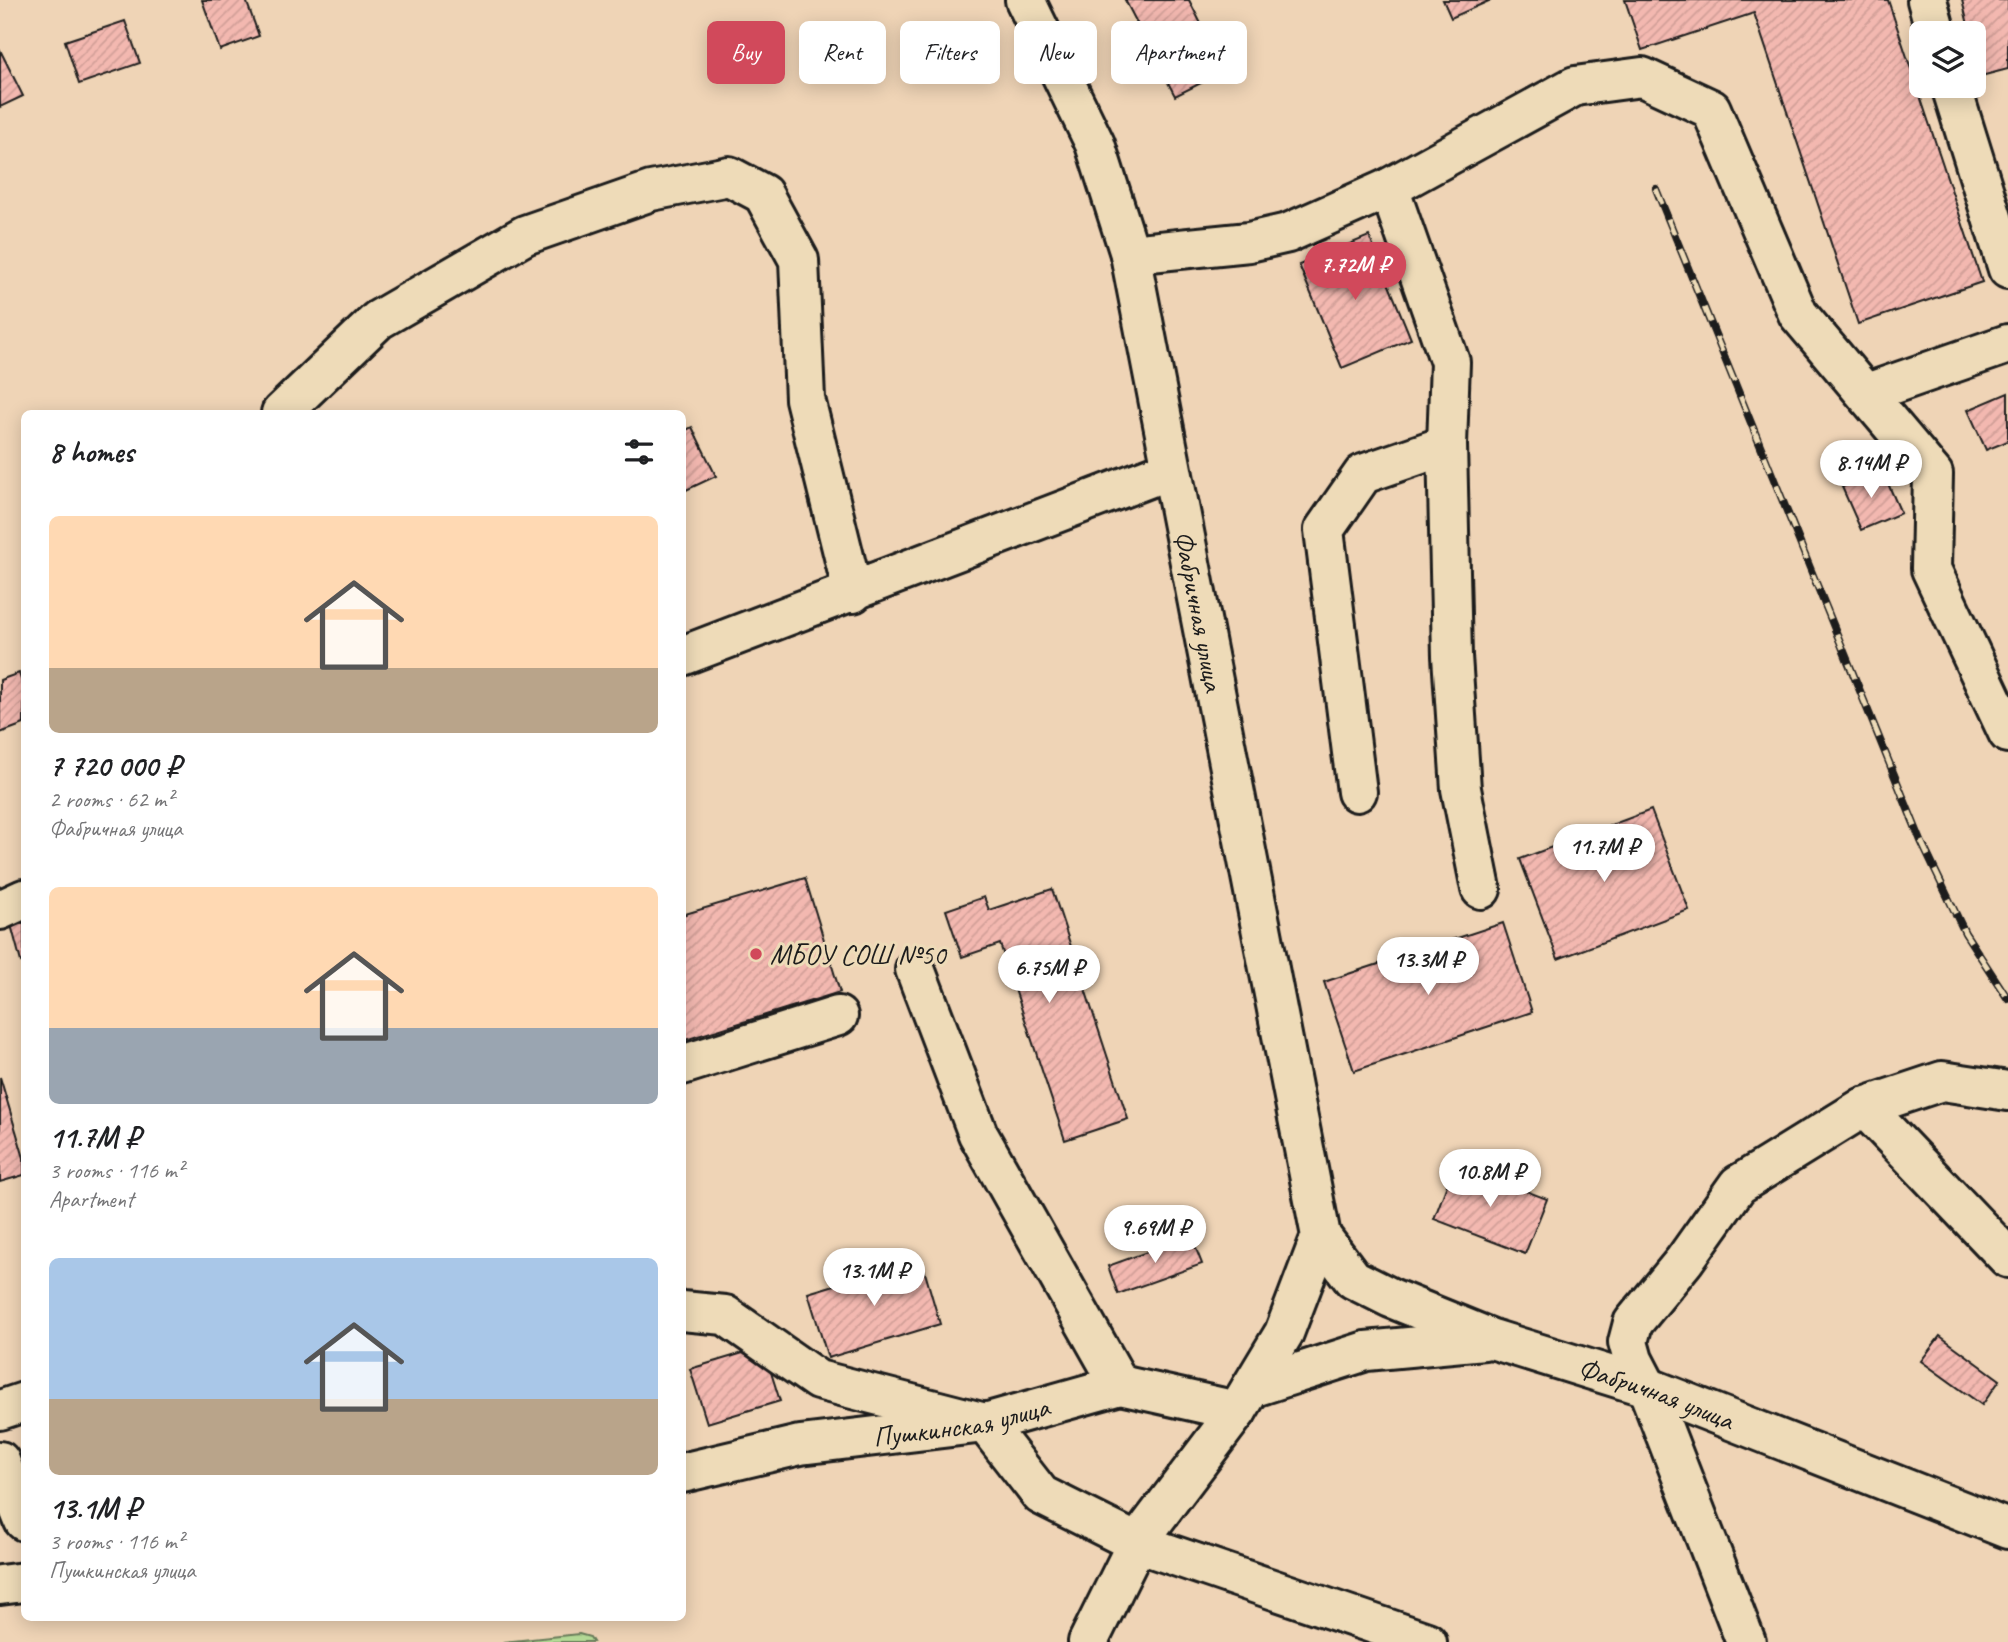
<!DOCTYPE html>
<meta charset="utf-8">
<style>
:root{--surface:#fff;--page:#f2f2f2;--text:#202124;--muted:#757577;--accent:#d1495b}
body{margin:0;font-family:Caveat,sans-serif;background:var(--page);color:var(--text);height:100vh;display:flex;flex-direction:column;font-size:26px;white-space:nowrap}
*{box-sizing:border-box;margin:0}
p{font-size:23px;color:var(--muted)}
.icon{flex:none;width:38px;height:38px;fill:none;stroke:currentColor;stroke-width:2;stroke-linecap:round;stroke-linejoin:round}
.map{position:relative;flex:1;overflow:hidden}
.sheet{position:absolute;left:21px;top:410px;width:665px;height:1211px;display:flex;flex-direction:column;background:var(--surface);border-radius:10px;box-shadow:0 4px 18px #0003}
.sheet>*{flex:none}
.hud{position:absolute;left:707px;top:21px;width:665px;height:63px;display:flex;gap:14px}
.buttons{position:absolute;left:1909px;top:21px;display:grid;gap:14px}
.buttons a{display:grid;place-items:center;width:77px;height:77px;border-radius:10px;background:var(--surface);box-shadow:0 4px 18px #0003;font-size:35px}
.price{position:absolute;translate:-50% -60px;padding:0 16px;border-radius:24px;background:#fff;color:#222;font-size:23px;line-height:46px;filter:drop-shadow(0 2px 4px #0008)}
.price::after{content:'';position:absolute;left:50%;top:42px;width:21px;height:16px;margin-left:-10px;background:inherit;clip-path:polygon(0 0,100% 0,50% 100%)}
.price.selected{background:var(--accent);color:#fff}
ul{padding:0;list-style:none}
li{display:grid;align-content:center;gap:14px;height:371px;padding:0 28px}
li span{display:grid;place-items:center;height:217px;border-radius:10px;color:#555}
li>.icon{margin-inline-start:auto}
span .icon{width:126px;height:126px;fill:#fffc;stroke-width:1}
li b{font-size:30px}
h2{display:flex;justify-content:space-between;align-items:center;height:84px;padding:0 28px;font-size:30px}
.chip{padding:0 24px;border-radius:10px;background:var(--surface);box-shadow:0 4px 18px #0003;font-size:24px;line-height:63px}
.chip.selected{background:var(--accent);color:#fff}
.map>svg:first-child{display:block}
.green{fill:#b5db97;stroke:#687c5a;stroke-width:2}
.building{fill:url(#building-hatch);stroke:#1c1c1c;stroke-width:2}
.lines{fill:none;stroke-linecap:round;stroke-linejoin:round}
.minor-casing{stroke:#1c1c1c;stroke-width:44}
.major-casing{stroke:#1c1c1c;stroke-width:44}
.minor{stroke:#eedbb8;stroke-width:38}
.major{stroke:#eedbb8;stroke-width:38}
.rail-casing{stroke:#1c1c1c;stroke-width:8}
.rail{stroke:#eedbb8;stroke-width:5;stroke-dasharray:16;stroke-linecap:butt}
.poi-dot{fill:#d1495b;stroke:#eedbb8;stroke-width:2.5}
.labels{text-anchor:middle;stroke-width:6;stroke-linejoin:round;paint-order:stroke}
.street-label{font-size:28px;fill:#1c1c1c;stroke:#eedbb8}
.poi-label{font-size:28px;fill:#1c1c1c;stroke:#eedbb8;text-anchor:start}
</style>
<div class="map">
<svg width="2008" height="1642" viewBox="0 0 2008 1642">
<defs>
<pattern id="building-hatch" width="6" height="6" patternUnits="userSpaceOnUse" patternTransform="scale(1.75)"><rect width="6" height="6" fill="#f3b8b0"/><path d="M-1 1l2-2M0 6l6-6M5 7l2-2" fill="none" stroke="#d09e97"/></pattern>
</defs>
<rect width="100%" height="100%" fill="#efd4b6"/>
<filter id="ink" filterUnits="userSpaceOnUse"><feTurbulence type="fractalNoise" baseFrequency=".0143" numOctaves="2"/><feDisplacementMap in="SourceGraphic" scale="14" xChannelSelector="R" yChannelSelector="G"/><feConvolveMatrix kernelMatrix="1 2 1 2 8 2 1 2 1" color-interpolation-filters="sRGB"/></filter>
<g filter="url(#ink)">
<!-- green -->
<path class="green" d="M 579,1634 L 590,1637 L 593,1642 L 503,1642 Z"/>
<!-- building -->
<g class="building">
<path d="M 202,0 L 246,0 L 259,36 L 220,50 Z"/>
<path d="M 1125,0 L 1189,0 L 1225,71 L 1175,96 Z"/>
<path d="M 1443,0 L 1491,0 L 1451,18 Z"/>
<path d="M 1625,0 L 1888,0 L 1982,282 L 1858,324 L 1754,13 L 1642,50 Z"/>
<path d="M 1962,0 L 2008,0 L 2008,69 L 1981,76 L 1974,33 L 1970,33 Z"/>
<path d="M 125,21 L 140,63 L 79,84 L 65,41 Z"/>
<path d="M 0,50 L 23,96 L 0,107 Z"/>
<path d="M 1369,236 L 1411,339 L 1342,368 L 1299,265 Z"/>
<path d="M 2008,393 L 2008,441 L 1986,450 L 1968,410 Z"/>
<path d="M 692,427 L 716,476 L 682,492 L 682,432 Z"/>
<path d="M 1882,470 L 1901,513 L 1861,530 L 1842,487 Z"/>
<path d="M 19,673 L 24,690 L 24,724 L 0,733 L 0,680 Z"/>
<path d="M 1651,810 L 1689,910 L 1558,959 L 1520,859 Z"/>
<path d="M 805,878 L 840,992 L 682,1041 L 682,915 Z"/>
<path d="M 1052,889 L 1128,1119 L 1065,1140 L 1000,944 L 962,957 L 946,910 L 984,897 L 989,910 Z"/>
<path d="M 24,917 L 24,960 L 21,962 L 10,921 Z"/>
<path d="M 1503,923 L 1532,1012 L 1354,1071 L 1324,982 Z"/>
<path d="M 0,1077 L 24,1158 L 24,1175 L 0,1182 Z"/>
<path d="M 1455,1164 L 1547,1199 L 1525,1254 L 1434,1219 Z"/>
<path d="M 1191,1236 L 1202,1264 L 1118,1294 L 1108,1266 Z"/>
<path d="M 921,1259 L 940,1324 L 828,1358 L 808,1293 Z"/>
<path d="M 1940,1336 L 2000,1380 L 1982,1405 L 1921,1361 Z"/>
<path d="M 763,1347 L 780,1401 L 707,1423 L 690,1369 Z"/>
</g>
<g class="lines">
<!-- minor casing -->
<g class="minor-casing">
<g id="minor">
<path d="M 1927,0 L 1936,33"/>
<path d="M 1951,86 L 2008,269"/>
<path d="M 1389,188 L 1450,362 L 1447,445 L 1452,656 L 1461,789 L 1481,889"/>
<path d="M 1130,254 L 1249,242 L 1288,233 L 1389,188 L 1575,86 L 1642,77 L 1711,109 L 1798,314 L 1933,474 L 1931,569 L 2008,733"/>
<path d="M 1867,393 L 2008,344"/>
<path d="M 281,413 L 378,320 L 525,235 L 651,191 L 729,176 L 763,194 L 799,260 L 805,399 L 853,593"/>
<path d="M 682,656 L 1169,470"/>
<path d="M 1357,792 L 1324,530 L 1363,474 L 1447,445"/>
<path d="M 0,910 L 24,899"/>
<path d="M 915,969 L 978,1134 L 1120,1385"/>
<path d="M 682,1065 L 838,1016"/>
<path d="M 1864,1107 L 2008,1258"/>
<path id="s1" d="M 1321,1236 L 1353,1279 L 1391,1298 L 1492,1339 L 1647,1387 L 2008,1529"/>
<path d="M 682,1311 L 725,1315 L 818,1380 L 985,1423 L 1041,1495 L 1137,1543 L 1427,1642"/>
<path d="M 1251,1388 L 1366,1351 L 1484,1340"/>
<path d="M 0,1410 L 24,1402"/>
<path d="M 0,1461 L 24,1521"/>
<path id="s2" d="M 682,1473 L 800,1445 L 985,1423 L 1120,1385 L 1237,1411"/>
<path d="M 0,1585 L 24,1582"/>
<path d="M 1746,1642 L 1647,1387 L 1633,1360 L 1628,1342 L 1633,1323 L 1684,1261 L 1738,1185 L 1864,1107 L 1942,1081 L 2008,1091"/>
</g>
</g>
<!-- major casing -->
<g class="major-casing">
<g id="major">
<path id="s3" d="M 1025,0 L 1095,144 L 1130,254 L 1321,1236 L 1284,1333 L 1237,1411 L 1137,1543 L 1088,1642"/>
</g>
</g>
<!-- minor -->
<use href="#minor" class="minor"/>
<!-- major -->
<use href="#major" class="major"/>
<!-- rail casing -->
<g class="rail-casing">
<path id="rail" d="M 1656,189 L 1921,841 L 1965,933 L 2008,999"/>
</g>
<!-- rail -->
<use href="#rail" class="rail"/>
</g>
</g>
<!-- markers -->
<circle class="poi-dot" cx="756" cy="954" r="7"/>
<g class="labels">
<!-- street labels -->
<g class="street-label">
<text dy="10" stroke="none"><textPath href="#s3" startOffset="639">Фабричная улица</textPath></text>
<text dy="10" stroke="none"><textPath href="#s1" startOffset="378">Фабричная улица</textPath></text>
<text dy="10" stroke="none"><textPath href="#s2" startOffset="284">Пушкинская улица</textPath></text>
</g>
<!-- poi labels -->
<g class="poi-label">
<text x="770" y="964">МБОУ СОШ №50</text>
</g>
</g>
</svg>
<div class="buttons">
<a><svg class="icon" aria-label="layers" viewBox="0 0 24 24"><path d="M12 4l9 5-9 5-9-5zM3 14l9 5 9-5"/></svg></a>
</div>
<b class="price selected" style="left:1355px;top:302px">7.72M ₽</b>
<b class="price" style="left:1871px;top:500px">8.14M ₽</b>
<b class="price" style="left:1604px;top:884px">11.7M ₽</b>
<b class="price" style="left:1428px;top:997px">13.3M ₽</b>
<b class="price" style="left:1049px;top:1005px">6.75M ₽</b>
<b class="price" style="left:1490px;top:1209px">10.8M ₽</b>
<b class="price" style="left:1155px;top:1265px">9.69M ₽</b>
<b class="price" style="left:874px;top:1308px">13.1M ₽</b>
<div class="hud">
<a class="chip selected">Buy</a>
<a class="chip">Rent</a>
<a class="chip">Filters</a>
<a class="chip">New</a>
<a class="chip">Apartment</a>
</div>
<section class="sheet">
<h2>8 homes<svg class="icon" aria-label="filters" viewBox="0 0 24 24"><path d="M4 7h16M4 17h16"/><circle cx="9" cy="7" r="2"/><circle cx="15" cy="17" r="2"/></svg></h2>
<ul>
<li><span style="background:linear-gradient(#ffd9b3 70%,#b9a48a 0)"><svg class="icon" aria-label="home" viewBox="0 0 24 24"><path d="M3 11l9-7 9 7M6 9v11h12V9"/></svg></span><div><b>7 720 000 ₽</b><p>2 rooms · 62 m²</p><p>Фабричная улица</p></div></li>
<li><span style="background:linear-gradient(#ffd9b3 65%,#9aa5b1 0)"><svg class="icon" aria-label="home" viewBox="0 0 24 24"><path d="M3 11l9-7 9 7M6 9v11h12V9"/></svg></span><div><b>11.7M ₽</b><p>3 rooms · 116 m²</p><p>Apartment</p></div></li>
<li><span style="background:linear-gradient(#a9c7e8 65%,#b9a48a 0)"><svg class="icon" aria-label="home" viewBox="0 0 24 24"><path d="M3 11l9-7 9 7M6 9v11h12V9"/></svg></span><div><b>13.1M ₽</b><p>3 rooms · 116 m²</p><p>Пушкинская улица</p></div></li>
</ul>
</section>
</div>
